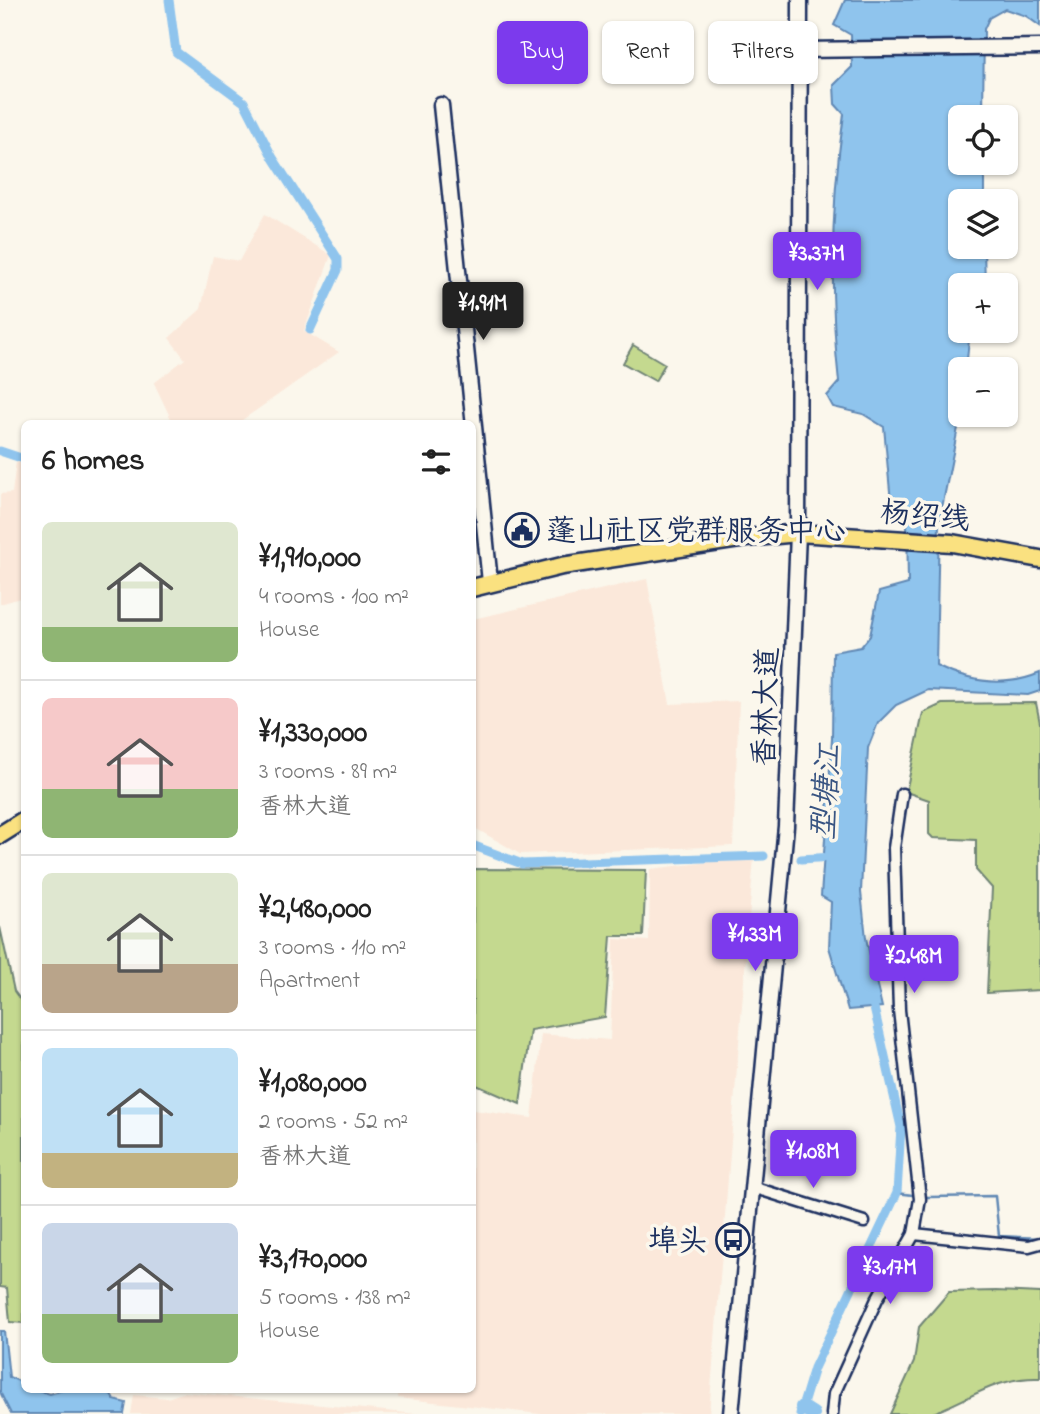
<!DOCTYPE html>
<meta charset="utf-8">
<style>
:root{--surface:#fff;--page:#f2f2f2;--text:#222;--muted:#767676;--line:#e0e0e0;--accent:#7c3aed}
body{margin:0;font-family:"Indie Flower","LXGW WenKai TC",sans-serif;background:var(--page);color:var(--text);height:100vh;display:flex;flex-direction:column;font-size:26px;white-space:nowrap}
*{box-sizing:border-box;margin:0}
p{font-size:23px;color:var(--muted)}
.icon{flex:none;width:38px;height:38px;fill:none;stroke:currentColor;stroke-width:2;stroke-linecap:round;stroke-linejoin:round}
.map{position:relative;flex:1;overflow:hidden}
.panel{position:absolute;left:21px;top:420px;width:455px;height:973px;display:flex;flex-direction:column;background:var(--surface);border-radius:10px;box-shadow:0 2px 5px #0004}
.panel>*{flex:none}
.guide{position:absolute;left:497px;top:21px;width:438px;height:63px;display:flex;gap:14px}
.controls{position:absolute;left:948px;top:105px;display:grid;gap:14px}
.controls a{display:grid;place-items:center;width:70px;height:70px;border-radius:10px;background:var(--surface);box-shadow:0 2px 5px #0004;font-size:35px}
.price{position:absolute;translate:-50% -60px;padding:0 16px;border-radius:7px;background:var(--accent);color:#fff;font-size:23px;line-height:46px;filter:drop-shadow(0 2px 4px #0008)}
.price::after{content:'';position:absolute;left:50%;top:42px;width:21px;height:16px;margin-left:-10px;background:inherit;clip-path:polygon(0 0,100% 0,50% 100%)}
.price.selected{background:#222;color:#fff}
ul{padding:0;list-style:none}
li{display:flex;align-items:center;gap:21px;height:175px;padding:0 21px}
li+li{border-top:2px solid var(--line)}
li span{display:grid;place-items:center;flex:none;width:196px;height:140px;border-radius:10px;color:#555}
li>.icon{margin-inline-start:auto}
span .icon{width:84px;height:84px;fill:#fffc;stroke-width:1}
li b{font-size:30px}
h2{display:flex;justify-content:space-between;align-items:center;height:84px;padding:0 21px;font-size:30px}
.chip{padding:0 24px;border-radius:10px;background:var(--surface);box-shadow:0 2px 5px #0004;font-size:24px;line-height:63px}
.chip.selected{background:var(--accent);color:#fff}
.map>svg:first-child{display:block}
.built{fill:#fbe8da}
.green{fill:#c4d98f;stroke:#708476;stroke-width:2}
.water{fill:#8fc4ed;stroke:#6188b4;stroke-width:2}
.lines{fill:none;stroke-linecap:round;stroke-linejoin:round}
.stream{stroke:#6188b4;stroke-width:2.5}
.canal{stroke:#8fc4ed;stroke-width:9}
.river{stroke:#8fc4ed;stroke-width:14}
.street-casing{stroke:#1b2f5e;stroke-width:15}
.secondary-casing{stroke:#1b2f5e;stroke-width:19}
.primary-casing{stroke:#1b2f5e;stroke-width:21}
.street{stroke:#fbf7ec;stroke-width:10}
.secondary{stroke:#fbf7ec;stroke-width:14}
.primary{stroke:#fae180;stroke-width:16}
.labels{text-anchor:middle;stroke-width:7;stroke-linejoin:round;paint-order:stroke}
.street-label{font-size:30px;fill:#1b2f5e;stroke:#fbf7ec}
.poi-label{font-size:30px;fill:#1b2f5e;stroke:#fbf7ec;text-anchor:start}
.water-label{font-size:32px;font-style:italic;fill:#385482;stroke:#fbf7ec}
</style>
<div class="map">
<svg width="1040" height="1414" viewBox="0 0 1040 1414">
<rect width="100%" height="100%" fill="#fbf7ec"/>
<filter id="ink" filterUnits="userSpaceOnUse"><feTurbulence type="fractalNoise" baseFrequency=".0143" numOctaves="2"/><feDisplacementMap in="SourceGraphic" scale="14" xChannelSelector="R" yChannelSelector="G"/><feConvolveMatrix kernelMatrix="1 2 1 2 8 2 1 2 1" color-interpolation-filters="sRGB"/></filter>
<g filter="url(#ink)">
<!-- built -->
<g class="built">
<path d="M 265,214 L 331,255 L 304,331 L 339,352 L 238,423 L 173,423 L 154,383 L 185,359 L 169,338 L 201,309 L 213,256 L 239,261 Z"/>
<path d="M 16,462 L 24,464 L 24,597 L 0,604 L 0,494 L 12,493 Z"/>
<path d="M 647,579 L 670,704 L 739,701 L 733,846 L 520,854 L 473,827 L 473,619 Z"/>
<path d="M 754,857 L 709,1414 L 539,1414 L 398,1398 L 399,1390 L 472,1390 L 473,1110 L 532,1118 L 541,1034 L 610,1040 L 614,939 L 649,941 L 650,869 Z"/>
<path d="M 185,1392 L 417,1414 L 131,1414 L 134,1395 L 167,1398 Z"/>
</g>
<!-- green -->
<g class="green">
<path d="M 633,345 L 665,364 L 655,381 L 623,363 Z"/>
<path d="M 1036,703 L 1040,723 L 1040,990 L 987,993 L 992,888 L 976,870 L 976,840 L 933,838 L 929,834 L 929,800 L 906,792 L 923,713 L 942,704 Z"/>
<path d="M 473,869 L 646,870 L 643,936 L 611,936 L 605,1017 L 530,1030 L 520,1104 L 474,1084 L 473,1076 Z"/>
<path d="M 0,927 L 14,991 L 24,1005 L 24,1323 L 10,1322 L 7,1288 L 0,1287 Z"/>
<path d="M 996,1291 L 1040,1293 L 1040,1378 C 999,1376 969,1399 933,1413 C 921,1414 903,1414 890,1414 L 914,1362 L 919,1327 L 949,1292 Z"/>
</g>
<!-- water -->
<g class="water">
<path d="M 845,0 L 1040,0 L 1040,26 L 1026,16 L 1005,9 L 989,18 L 984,29 L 983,117 L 961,117 L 961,163 L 984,163 L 984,201 L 961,201 L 961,247 L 984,247 L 985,285 L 961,285 L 961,331 L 970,331 L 966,369 L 961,369 L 961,413 L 939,523 L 936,666 C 969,682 1005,688 1040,673 L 1040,691 L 1028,695 L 928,690 L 896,705 L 878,723 L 868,748 L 861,892 L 866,938 L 882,1007 L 848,1010 L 829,947 L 831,902 L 821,896 L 832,739 L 833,652 L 861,647 L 870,636 L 879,592 L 908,584 L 907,520 L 891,502 L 884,427 L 863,414 L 833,407 L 827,396 L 839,382 C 829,292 831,204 844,114 L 835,104 L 834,85 L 852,67 L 851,35 L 834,25 Z"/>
<path d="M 0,1331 L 4,1331 L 9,1377 L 24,1383 L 24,1390 L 38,1390 L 50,1394 L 63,1390 L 108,1390 L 114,1400 L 126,1403 L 124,1414 L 11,1414 L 0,1392 Z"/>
</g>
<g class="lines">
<!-- stream -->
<path class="stream" d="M 897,1193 L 928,1197 L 995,1196 L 999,1236 L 1040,1238"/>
<!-- canal -->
<g class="canal">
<path d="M 169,0 L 176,52 L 244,102 L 273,158 L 338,259 L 338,270 L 310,330"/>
<path d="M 0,451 L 24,459"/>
<path d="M 472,845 L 522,864 L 764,856"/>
<path d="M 801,859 L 833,857"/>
<path d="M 800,1414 L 814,1368 L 897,1193 L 901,1127 L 872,999"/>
</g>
<!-- river -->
<path class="river" d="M 802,1407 L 813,1414"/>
<!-- street casing -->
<g class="street-casing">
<g id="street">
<path d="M 752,1187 L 864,1222"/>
<path d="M 914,1234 L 1029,1246 L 1040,1243"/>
<path d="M 832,1414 L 834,1394 L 877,1299 L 914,1234 L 920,1199 L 899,1010 L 894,848 L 902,794"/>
</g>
</g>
<!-- secondary casing -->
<g class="secondary-casing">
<g id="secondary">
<path d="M 799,50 L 1040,47"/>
<path d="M 441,105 L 490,582"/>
<path d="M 731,1414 L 786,826 L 798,533 L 800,0"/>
</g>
</g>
<!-- primary casing -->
<g class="primary-casing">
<g id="primary">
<path d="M 472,588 L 562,566 L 746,538 L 798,533 L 952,543 L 1040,559"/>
<path d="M 0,835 L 24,820"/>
</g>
</g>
<!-- street -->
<use href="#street" class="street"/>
<!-- secondary -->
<use href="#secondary" class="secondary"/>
<!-- primary -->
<use href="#primary" class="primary"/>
</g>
</g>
<!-- icons -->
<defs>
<g id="civic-ring" transform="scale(1.75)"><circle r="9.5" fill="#fbf7ec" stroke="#1b2f5e" stroke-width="1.5"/><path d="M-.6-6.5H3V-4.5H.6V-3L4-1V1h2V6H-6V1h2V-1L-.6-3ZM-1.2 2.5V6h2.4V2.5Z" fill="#1b2f5e"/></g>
<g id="bus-ring" transform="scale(1.75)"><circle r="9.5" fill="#fbf7ec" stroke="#1b2f5e" stroke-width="1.5"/><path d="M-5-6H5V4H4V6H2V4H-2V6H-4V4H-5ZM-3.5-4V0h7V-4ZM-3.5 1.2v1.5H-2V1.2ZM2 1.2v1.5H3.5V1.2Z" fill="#1b2f5e"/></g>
</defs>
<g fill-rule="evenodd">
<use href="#civic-ring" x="522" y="530"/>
<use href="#bus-ring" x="733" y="1240"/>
</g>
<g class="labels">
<!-- street labels -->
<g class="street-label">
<text transform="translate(925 515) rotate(5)" y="10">杨绍线</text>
<text transform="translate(765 707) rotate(-88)" y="10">香林大道</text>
</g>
<!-- poi labels -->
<g class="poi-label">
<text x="546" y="540">蓬山社区党群服务中心</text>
<text x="708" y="1250" text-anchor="end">埠头</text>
</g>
<!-- water labels -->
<g class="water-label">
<text transform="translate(825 792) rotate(-86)" y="11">型塘江</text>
</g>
</g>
</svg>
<div class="controls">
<a><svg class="icon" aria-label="locate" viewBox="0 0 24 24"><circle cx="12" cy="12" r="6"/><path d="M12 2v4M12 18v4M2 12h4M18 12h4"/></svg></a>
<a><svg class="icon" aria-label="layers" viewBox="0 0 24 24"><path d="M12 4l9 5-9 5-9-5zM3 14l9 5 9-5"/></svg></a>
<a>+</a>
<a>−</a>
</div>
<b class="price" style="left:817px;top:292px">¥3.37M</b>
<b class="price selected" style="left:483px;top:342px">¥1.91M</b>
<b class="price" style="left:755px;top:973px">¥1.33M</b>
<b class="price" style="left:914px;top:995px">¥2.48M</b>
<b class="price" style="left:813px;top:1190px">¥1.08M</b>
<b class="price" style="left:890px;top:1306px">¥3.17M</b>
<div class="guide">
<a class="chip selected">Buy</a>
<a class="chip">Rent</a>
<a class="chip">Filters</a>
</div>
<section class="panel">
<h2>6 homes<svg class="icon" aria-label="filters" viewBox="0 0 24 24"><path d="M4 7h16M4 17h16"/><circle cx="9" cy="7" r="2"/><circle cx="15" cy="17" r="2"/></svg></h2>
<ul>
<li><span style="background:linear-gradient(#dfe7d0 75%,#8fb573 0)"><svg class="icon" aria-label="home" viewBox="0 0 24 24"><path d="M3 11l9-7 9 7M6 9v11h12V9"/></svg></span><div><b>¥1,910,000</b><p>4 rooms · 100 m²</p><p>House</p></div></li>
<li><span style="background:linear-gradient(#f6c9c9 65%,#8fb573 0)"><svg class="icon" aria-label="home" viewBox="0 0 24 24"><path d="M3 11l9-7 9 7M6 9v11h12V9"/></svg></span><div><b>¥1,330,000</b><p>3 rooms · 89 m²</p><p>香林大道</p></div></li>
<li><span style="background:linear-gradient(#dfe7d0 65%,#b9a48a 0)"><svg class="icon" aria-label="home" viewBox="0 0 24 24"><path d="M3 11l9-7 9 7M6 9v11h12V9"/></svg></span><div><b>¥2,480,000</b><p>3 rooms · 110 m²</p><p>Apartment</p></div></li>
<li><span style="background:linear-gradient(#bfe0f5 75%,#c2b280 0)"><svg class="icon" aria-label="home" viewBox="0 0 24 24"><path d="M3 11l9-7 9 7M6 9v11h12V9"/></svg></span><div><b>¥1,080,000</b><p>2 rooms · 52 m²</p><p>香林大道</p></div></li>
<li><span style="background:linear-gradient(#c9d6e8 65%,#8fb573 0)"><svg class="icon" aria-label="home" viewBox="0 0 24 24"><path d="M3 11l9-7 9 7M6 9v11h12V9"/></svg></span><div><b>¥3,170,000</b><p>5 rooms · 138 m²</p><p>House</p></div></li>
</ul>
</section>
</div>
